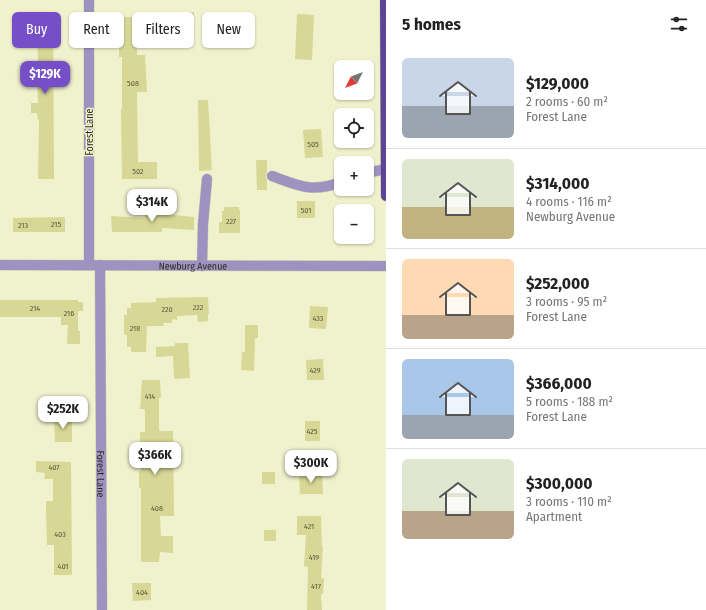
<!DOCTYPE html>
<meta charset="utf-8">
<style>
:root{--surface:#fff;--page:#f2f2f2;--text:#222;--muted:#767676;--line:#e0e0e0;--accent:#764fc8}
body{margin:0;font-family:"Fira Sans Condensed",sans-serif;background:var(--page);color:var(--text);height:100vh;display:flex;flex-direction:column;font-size:15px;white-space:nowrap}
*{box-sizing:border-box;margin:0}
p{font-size:13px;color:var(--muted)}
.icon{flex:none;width:22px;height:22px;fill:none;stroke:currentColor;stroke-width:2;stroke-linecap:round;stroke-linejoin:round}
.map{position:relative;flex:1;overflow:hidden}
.drawer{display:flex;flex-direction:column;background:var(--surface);width:320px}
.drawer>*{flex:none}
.banner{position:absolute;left:12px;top:12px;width:314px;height:36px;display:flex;gap:8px}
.needle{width:26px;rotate:228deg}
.tools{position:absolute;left:334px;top:60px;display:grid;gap:8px}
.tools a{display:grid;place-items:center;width:40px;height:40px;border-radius:6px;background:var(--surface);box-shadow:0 1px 3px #0004;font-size:20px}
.price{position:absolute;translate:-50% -34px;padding:0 9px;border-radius:8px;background:#fff;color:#222;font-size:13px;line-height:26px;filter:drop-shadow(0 1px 2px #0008)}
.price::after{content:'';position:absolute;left:50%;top:24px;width:12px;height:9px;margin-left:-6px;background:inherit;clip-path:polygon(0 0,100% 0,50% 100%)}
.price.active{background:var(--accent);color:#fff}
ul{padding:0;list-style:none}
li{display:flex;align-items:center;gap:12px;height:100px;padding:0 16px}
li+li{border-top:1px solid var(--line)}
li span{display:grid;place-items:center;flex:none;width:112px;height:80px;border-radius:6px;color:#555}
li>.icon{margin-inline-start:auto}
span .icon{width:48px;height:48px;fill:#fffc;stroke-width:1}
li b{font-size:17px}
h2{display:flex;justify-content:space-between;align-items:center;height:48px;padding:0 16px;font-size:17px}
.chip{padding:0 14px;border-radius:6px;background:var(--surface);box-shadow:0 1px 3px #0004;font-size:14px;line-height:36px}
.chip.active{background:var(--accent);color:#fff}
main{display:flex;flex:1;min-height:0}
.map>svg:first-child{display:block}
.building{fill:#d7d895}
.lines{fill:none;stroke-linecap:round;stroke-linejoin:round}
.minor-casing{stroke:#cdcfae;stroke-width:11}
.major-casing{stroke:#cdcfae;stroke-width:11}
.minor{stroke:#9d93c0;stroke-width:10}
.major{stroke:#5c4594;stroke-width:10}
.labels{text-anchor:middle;stroke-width:3;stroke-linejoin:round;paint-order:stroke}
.number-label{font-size:8px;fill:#57583c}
.street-label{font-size:10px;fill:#2c2d1f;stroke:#f0f2cd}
</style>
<main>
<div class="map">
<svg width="386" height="610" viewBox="0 0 386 610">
<rect width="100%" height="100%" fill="#f0f2cd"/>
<!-- building -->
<g class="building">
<path d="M 194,12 L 194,22 L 185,23 L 184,13 Z"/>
<path d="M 297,14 L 314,15 L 312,60 L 295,59 Z"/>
<path d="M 31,17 L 53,17 L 54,179 L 38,179 L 39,120 L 38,120 L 37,113 L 31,113 L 31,103 L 38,103 L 37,84 L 39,84 L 37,34 L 31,34 Z"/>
<path d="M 122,17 L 139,17 L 139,34 L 137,34 L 137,55 L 145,55 L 147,92 L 137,92 L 138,162 L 157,162 L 157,179 L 122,179 L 121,109 L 122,109 L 122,57 L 119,57 L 119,27 L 122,27 Z"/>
<path d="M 198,100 L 208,100 L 212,170 L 199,171 Z"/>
<path d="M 321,129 L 323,157 L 305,158 L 303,130 Z"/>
<path d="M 256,160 L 267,160 L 267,172 L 266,177 L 267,180 L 267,190 L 257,190 Z"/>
<rect x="297" y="201" width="18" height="17"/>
<path d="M 224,207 L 239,207 L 239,210 L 240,210 L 240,233 L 219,233 L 219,222 L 222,222 L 222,211 L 224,211 Z"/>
<path d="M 145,215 L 174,215 L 194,217 L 194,230 L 162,228 L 162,232 L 112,232 L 111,216 L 145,218 Z"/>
<path d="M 65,217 L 65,232 L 13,232 L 13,218 Z"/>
<path d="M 208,297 L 209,314 L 208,314 L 208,321 L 198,322 L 197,315 L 177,316 L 177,320 L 172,319 L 172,323 L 163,323 L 164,326 L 147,326 L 146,352 L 131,352 L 131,347 L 127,347 L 127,335 L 124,335 L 124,315 L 127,315 L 127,308 L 131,308 L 131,303 L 156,302 L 156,298 Z"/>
<path d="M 0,300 L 78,300 L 78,302 L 83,302 L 83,311 L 78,311 L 78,331 L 80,331 L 80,344 L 67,344 L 68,325 L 61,325 L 61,317 L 0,317 Z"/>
<path d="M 310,306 L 328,307 L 326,329 L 309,328 Z"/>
<path d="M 245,325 L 258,325 L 258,338 L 255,338 L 254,371 L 241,370 L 242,352 L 245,352 Z"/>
<path d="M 175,343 L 188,343 L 190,378 L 174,379 L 173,356 L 156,357 L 156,347 L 175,346 Z"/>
<path d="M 323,359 L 324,380 L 307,380 L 306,360 Z"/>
<path d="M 142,380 L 160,380 L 161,398 L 159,398 L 159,431 L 173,431 L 174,516 L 160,516 L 161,536 L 173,536 L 173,553 L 160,552 L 159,562 L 141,562 L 141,488 L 139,488 L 139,471 L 141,471 L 141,466 L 140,432 L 145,432 L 145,409 L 140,409 Z"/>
<path d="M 54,419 L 72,419 L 72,442 L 55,442 Z"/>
<rect x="305" y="421" width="15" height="20"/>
<path d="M 36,461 L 71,462 L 72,575 L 54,575 L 54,545 L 47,545 L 46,511 L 46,501 L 53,501 L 53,479 L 44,479 L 45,473 L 36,472 Z"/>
<rect x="262" y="472" width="13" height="12"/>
<path d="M 299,473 L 322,473 L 323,494 L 300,494 Z"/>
<path d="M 297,516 L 321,516 L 322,547 L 323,547 L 321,578 L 324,579 L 323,594 L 321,594 L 322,610 L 307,610 L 308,567 L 304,566 L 306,535 L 297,535 Z"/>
<rect x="264" y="530" width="12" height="11"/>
<path d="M 132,583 L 151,583 L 151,600 L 133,601 Z"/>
</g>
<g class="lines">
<!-- minor casing -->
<g class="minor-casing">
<g id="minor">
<path d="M 89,0 L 89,265"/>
<path d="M 367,173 L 386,169"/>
<path d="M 272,176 C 299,186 312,193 341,182"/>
<path id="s1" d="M 0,265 L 386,266"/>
<path id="s2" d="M 100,265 L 102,610"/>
<path d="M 202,266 L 203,224 L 207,179"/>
</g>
</g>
<!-- major casing -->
<g class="major-casing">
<path id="major" d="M 385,0 L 386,196"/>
</g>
<!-- minor -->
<use href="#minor" class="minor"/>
<!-- major -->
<use href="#major" class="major"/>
</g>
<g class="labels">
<!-- number labels -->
<g class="number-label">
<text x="133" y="86">508</text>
<text x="313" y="147">505</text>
<text x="138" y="174">502</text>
<text x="306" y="213">501</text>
<text x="231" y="224">227</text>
<text x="56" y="227">215</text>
<text x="23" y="228">213</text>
<text x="198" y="310">222</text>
<text x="35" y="311">214</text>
<text x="167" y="312">220</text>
<text x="69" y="316">216</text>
<text x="318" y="321">433</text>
<text x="135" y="331">218</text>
<text x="315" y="373">429</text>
<text x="150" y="399">414</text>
<text x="312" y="434">425</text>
<text x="54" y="470">407</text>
<text x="157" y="511">408</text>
<text x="309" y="529">421</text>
<text x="60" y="537">403</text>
<text x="314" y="560">419</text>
<text x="63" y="569">401</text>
<text x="316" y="589">417</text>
<text x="142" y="595">404</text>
</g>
<!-- street labels -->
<g class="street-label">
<text transform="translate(89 132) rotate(-90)" y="4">Forest Lane</text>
<text dy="4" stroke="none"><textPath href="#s1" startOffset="193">Newburg Avenue</textPath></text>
<text dy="4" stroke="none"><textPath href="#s2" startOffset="209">Forest Lane</textPath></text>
</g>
</g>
</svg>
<div class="tools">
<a><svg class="needle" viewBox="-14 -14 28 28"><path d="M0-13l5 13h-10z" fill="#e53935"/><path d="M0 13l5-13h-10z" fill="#767676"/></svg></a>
<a><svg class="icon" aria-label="locate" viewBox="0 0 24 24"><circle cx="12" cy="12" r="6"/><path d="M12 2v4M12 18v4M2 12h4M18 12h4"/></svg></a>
<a>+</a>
<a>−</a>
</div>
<b class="price active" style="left:45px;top:95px">$129K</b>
<b class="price" style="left:152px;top:223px">$314K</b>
<b class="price" style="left:63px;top:430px">$252K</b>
<b class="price" style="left:155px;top:476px">$366K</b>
<b class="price" style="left:311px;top:484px">$300K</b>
<div class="banner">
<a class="chip active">Buy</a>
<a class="chip">Rent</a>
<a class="chip">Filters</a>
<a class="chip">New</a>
</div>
</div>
<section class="drawer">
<h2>5 homes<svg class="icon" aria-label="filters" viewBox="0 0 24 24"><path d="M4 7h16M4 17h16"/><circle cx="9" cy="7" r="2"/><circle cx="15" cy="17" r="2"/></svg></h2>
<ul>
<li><span style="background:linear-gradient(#c9d6e8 60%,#9aa5b1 0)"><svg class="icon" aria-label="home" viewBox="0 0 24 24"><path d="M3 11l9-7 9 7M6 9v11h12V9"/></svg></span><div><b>$129,000</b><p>2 rooms · 60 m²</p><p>Forest Lane</p></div></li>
<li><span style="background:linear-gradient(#dfe7d0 60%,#c2b280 0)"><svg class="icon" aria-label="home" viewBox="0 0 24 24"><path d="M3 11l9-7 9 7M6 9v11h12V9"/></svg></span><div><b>$314,000</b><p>4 rooms · 116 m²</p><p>Newburg Avenue</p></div></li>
<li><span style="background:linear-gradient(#ffd9b3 70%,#b9a48a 0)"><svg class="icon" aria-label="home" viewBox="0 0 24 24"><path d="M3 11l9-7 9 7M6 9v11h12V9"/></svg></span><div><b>$252,000</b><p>3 rooms · 95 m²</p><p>Forest Lane</p></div></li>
<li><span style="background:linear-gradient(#a9c7e8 70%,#9aa5b1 0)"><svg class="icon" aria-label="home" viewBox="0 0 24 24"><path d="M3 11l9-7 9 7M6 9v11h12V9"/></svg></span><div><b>$366,000</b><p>5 rooms · 188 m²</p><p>Forest Lane</p></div></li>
<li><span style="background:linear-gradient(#dfe7d0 65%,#b9a48a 0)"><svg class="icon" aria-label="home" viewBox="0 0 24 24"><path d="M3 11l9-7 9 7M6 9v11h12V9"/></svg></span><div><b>$300,000</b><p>3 rooms · 110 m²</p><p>Apartment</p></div></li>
</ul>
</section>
</main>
